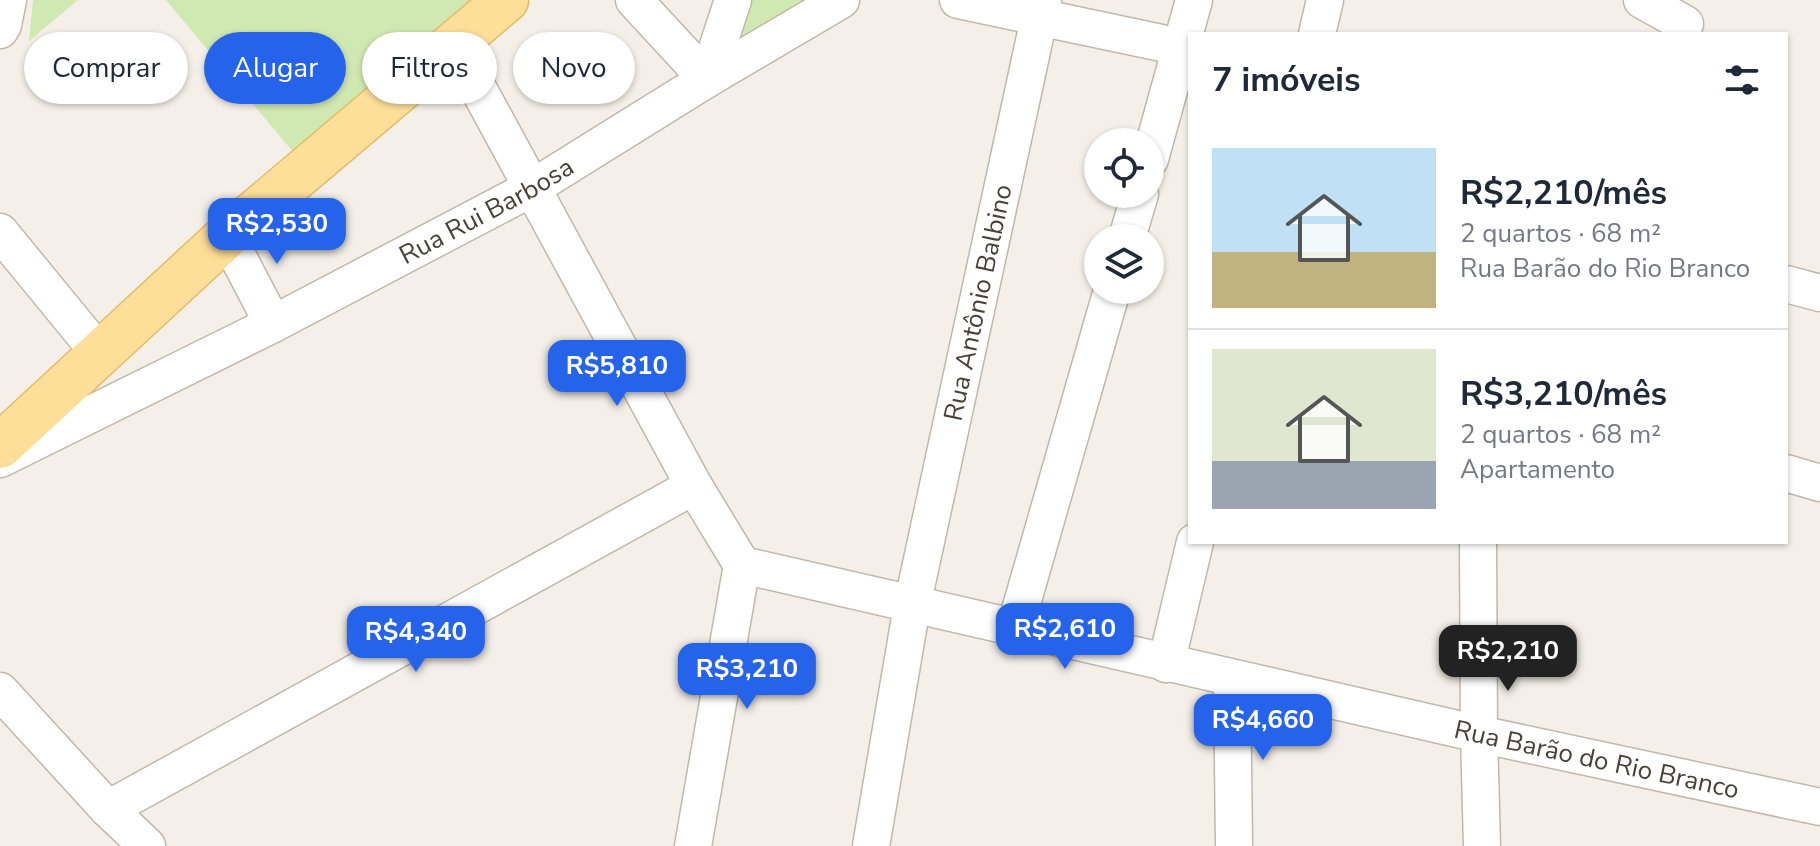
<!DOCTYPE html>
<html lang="pt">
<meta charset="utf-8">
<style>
:root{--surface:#fff;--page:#f2f2f3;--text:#1f2937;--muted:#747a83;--line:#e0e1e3;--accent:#2563eb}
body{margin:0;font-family:"Nunito Sans",sans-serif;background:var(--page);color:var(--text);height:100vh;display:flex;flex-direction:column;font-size:30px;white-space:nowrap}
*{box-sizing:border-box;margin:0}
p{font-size:26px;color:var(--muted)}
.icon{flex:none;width:44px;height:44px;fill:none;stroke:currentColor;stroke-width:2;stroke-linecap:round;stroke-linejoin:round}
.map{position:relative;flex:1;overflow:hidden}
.panel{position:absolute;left:1188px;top:32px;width:600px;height:512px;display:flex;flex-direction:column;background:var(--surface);border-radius:0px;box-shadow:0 2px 6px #0004}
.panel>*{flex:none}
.hud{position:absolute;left:24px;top:32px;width:760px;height:72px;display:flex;gap:16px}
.fabs{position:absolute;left:1084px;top:128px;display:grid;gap:16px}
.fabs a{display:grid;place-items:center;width:80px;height:80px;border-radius:50%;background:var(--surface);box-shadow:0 2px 6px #0004;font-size:40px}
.price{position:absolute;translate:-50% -68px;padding:0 18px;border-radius:16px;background:var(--accent);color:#fff;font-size:26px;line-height:52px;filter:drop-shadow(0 2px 4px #0008)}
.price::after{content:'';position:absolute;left:50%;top:48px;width:24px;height:18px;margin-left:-12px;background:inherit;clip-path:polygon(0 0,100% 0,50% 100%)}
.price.active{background:#222;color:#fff}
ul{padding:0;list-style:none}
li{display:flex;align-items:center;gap:24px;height:200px;padding:0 24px}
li+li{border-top:2px solid var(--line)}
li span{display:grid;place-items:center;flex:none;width:224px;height:160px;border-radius:0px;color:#555}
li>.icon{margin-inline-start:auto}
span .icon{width:96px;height:96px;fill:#fffc;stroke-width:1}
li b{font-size:34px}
h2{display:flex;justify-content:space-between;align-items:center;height:96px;padding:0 24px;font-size:34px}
.chip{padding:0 28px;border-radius:36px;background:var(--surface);box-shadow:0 2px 6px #0004;font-size:28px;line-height:72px}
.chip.active{background:var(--accent);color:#fff}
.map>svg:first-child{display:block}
.green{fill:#d0e8b2}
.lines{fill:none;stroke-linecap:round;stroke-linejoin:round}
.minor-casing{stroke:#c0b8ab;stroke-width:39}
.major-casing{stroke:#e3bc68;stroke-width:47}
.minor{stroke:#fff;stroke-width:36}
.major{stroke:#fddf99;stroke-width:44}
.labels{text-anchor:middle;stroke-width:8;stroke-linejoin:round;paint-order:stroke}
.street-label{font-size:26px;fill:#484137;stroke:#fff}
</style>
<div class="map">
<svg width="1820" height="846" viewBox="0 0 1820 846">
<rect width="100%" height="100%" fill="#f4f0e9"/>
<!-- green -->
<g class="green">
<path d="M 33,0 L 78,0 L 29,41 Z"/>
<path d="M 166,0 L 477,0 L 294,153 Z"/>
<path d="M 751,0 L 804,0 L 724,48 Z"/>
</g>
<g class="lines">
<!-- minor casing -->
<g class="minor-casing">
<g id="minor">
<path d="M 634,0 L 707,79"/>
<path d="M 958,0 L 1190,49"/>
<path d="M 1642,0 L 1685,24"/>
<path d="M 0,30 L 3,25 L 8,0"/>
<path d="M 1317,34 L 1325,0"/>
<path id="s1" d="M 454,44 L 694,486 L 742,565 L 1479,734 L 1820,807"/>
<path d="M 707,79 L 733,0"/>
<path d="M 1150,159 L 1194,0"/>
<path d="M 0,232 L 100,354"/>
<path d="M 227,236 L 273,324"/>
<path d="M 1127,238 L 1140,194"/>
<path d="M 1786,284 L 1820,293"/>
<path id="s2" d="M 0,459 L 273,324 L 532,188 L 707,79 L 841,0"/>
<path d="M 1786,473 L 1820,483"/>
<path d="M 1478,542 L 1479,734 L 1482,846"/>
<path d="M 1015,628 L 1112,290"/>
<path d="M 1166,664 L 1195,542"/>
<path d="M 1232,678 L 1234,846"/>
<path d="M 0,691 L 108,809 L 147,846"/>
<path d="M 108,809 L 694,486"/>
<path d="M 693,846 L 742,565"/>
<path id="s3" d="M 871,846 L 912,606 L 1043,0"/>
</g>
</g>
<!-- major casing -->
<g class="major-casing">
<path id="major" d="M 0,446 L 227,236 L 506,0"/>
</g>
<!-- minor -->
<use href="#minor" class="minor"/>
<!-- major -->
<use href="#major" class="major"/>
</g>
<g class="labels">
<!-- street labels -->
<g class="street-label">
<text dy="9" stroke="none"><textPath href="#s2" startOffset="546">Rua Rui Barbosa</textPath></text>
<text dy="9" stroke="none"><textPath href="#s3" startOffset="554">Rua Antônio Balbino</textPath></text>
<text dy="9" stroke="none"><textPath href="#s1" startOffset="1472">Rua Barão do Rio Branco</textPath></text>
</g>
</g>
</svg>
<div class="fabs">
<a><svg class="icon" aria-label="locate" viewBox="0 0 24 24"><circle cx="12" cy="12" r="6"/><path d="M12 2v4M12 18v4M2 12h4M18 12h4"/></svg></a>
<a><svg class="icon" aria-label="layers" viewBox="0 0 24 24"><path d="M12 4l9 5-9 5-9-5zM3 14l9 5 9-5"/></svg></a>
</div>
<b class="price" style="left:277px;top:266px">R$2,530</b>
<b class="price" style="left:617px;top:408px">R$5,810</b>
<b class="price" style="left:1065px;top:671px">R$2,610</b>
<b class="price" style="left:416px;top:674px">R$4,340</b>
<b class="price active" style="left:1508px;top:693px">R$2,210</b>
<b class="price" style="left:747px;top:711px">R$3,210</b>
<b class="price" style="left:1263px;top:762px">R$4,660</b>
<div class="hud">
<a class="chip">Comprar</a>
<a class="chip active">Alugar</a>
<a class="chip">Filtros</a>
<a class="chip">Novo</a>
</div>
<section class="panel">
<h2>7 imóveis<svg class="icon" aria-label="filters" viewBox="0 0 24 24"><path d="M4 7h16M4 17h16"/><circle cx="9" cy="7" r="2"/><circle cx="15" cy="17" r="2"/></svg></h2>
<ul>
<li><span style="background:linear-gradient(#bfe0f5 65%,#c2b280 0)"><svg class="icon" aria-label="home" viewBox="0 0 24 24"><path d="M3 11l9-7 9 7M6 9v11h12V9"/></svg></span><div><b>R$2,210/mês</b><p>2 quartos · 68 m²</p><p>Rua Barão do Rio Branco</p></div></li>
<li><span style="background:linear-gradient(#dfe7d0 70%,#9aa5b1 0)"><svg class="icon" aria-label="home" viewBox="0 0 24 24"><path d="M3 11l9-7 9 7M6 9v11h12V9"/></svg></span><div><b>R$3,210/mês</b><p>2 quartos · 68 m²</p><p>Apartamento</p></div></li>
</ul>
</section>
</div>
